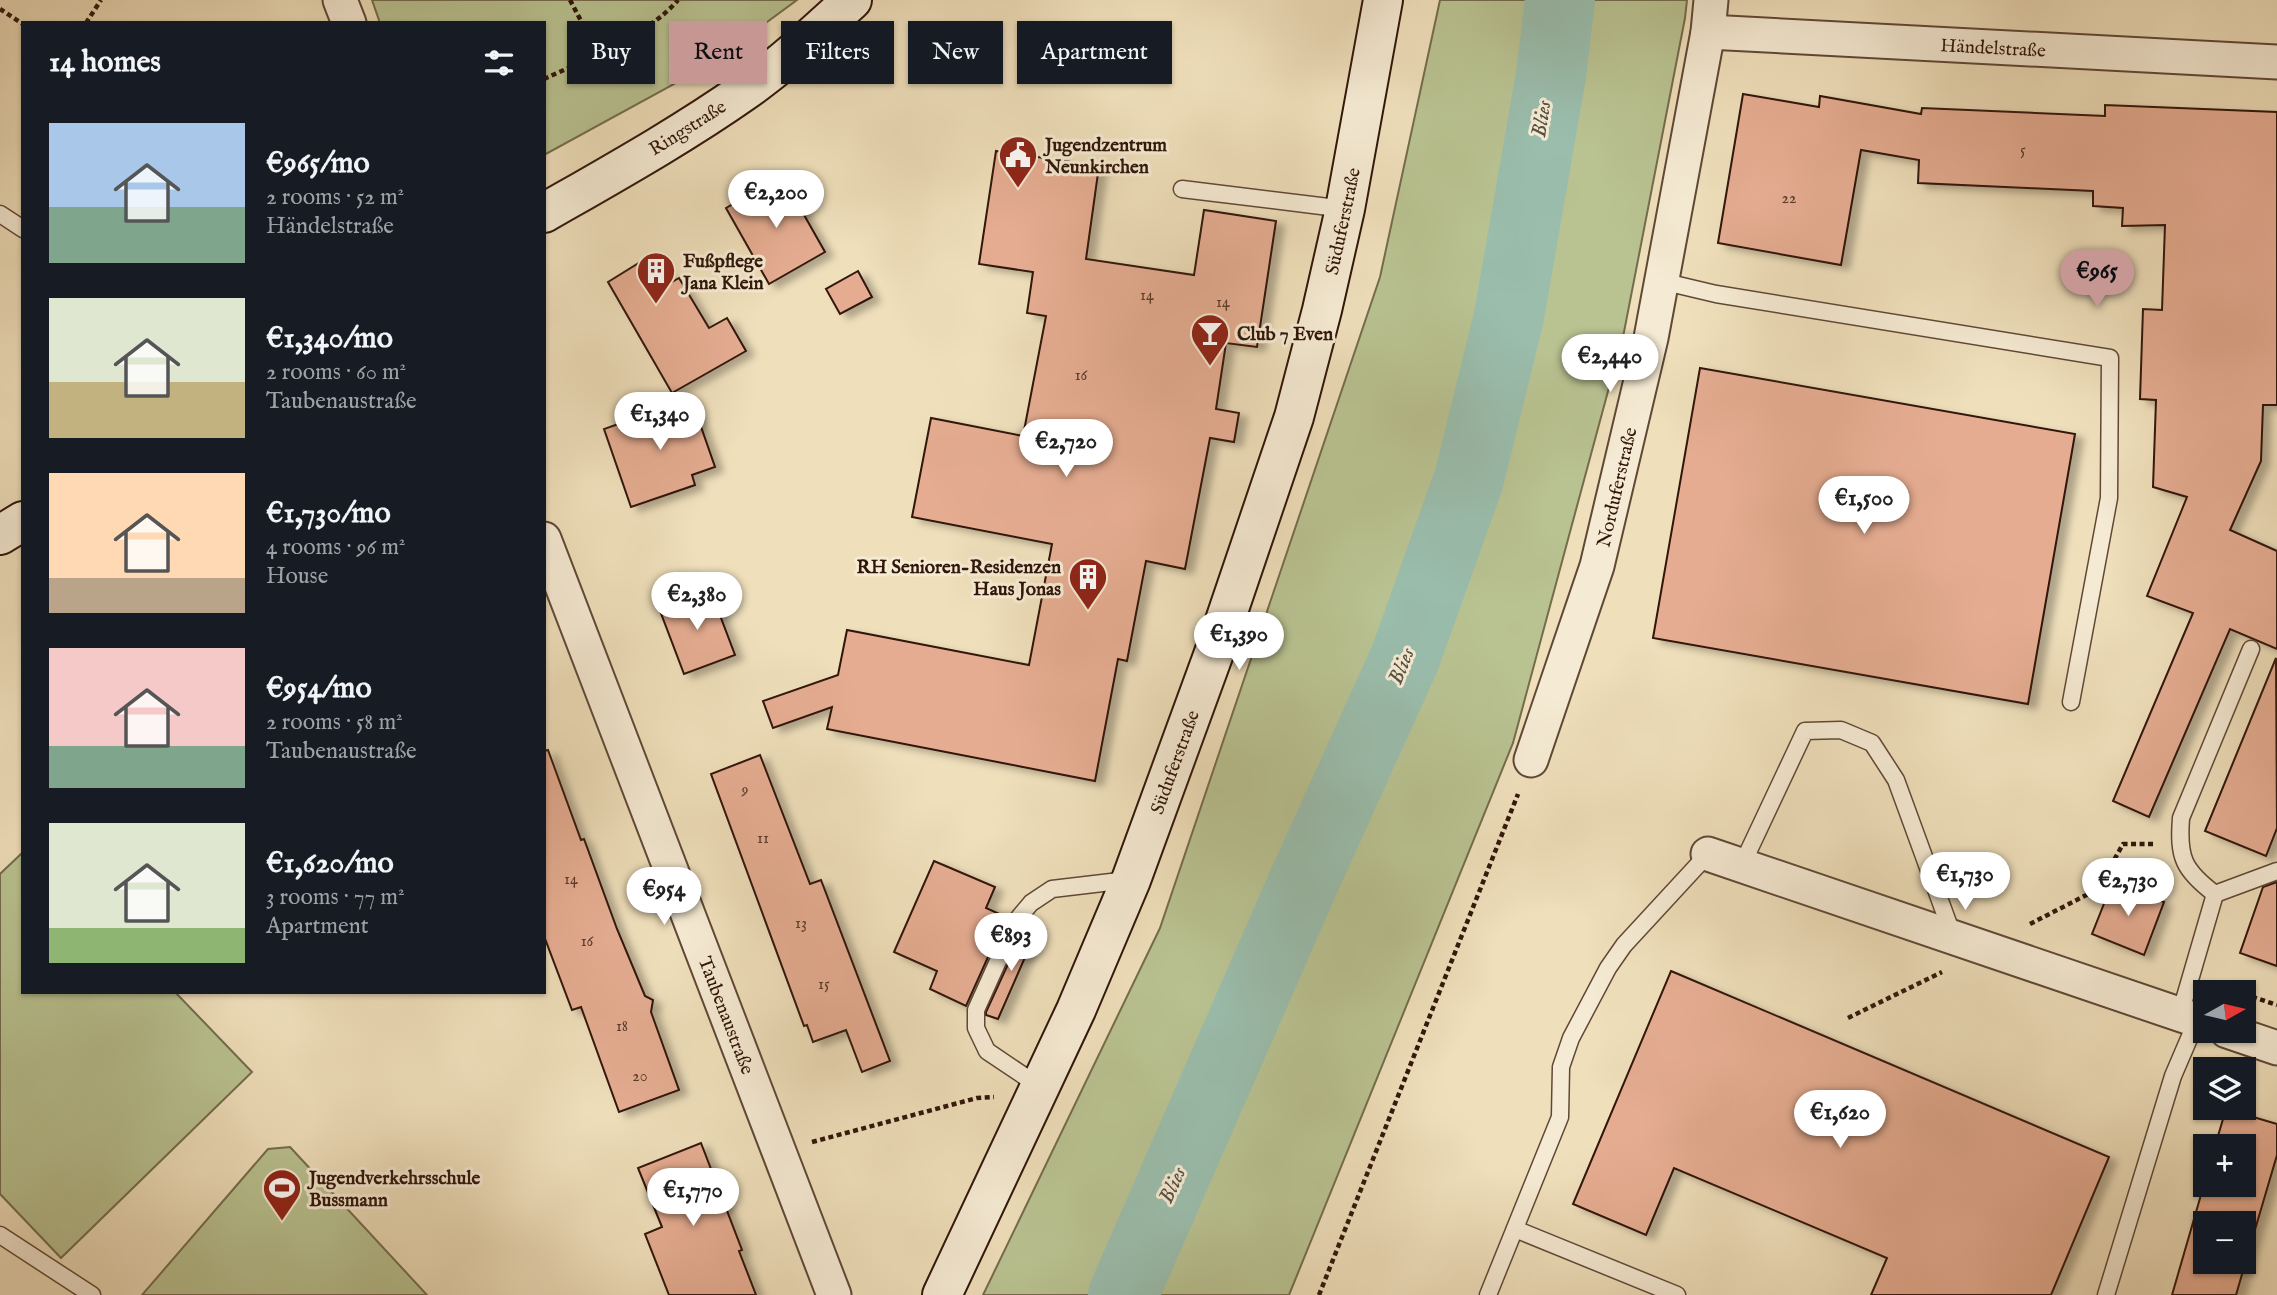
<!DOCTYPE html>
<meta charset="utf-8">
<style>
:root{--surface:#171b24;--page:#242831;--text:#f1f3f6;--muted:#9ea1a6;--accent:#c59692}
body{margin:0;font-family:"IM FELL English",serif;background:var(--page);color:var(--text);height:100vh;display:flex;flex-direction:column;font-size:26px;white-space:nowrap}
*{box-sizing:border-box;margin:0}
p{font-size:23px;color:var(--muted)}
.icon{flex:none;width:38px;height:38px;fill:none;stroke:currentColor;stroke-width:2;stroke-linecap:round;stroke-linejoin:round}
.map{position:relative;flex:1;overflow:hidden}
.sheet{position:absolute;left:21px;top:21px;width:525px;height:973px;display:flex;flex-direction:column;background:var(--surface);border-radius:0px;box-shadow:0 2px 5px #0004}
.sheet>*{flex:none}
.banner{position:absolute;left:567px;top:21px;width:665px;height:63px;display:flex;gap:14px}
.needle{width:46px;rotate:82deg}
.tools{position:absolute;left:2193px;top:980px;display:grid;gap:14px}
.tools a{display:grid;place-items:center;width:63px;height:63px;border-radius:0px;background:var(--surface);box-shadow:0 2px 5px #0004;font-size:35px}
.price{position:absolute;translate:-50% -60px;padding:0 16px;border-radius:24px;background:#fff;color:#222;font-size:23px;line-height:46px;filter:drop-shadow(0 2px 4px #0008)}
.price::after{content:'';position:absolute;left:50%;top:42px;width:21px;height:16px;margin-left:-10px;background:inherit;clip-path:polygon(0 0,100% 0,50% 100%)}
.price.on{background:var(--accent);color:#111}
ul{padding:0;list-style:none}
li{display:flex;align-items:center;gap:21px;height:175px;padding:0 28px}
li span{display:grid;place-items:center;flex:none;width:196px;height:140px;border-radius:0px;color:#555}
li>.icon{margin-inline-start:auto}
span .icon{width:84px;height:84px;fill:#fffc;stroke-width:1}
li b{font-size:30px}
h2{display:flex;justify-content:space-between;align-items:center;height:84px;padding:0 28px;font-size:30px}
.tag{padding:0 24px;border-radius:0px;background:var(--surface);box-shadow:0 2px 5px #0004;font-size:24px;line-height:63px}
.tag.on{background:var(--accent);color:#111}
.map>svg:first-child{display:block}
.green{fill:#b9c291;stroke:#746c4d;stroke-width:2}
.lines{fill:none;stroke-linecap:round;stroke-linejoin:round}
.river{stroke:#9abdac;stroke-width:70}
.building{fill:#e5ac91;stroke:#301509;stroke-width:2;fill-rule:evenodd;filter:url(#shadow)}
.lane-casing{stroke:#604836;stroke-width:19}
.street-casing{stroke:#604836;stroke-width:37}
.secondary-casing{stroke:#301509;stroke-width:42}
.path{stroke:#301509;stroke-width:4.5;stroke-dasharray:5 3.5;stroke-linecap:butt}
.lane{stroke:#f5ead3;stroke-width:16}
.street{stroke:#f5ead3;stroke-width:33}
.secondary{stroke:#f5ead3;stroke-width:38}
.labels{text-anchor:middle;stroke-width:6;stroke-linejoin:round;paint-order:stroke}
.number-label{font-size:16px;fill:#5d3b2b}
.street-label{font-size:19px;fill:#301509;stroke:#f5ead3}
.poi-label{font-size:19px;font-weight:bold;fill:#301509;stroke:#f5ead3;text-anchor:start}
.water-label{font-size:21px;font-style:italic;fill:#555042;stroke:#f5ead3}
</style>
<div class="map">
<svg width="2277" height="1295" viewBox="0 0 2277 1295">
<defs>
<filter id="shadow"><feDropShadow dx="8" dy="4.5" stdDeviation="3.5" flood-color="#0004"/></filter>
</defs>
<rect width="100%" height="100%" fill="#efdfbb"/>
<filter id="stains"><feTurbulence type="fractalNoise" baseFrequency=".00286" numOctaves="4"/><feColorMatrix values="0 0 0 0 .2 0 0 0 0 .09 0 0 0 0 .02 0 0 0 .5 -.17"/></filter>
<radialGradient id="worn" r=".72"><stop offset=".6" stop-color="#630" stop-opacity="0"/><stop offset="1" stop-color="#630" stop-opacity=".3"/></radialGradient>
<!-- green -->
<g class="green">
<path d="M 372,0 L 797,0 L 709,65 L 544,155 L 544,23 L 380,23 Z"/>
<path d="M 1440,0 L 1687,0 L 1685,18 L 1624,332 L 1513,743 L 1289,1295 L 983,1295 L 1160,928 L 1380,277 Z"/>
<path d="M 23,852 L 23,992 L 175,992 L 252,1072 L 61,1258 L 0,1194 L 0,874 Z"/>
<path d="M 290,1147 L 427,1295 L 142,1295 L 268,1149 Z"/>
</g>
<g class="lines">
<!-- river -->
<path class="river" d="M 1123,1295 L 1304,881 L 1405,658 L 1469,479 L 1509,316 L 1551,75 L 1560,0"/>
</g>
<!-- building -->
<g class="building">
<path d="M 1743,94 L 1819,107 L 1820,96 L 1921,114 L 1922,108 L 2105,116 L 2105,105 L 2277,112 L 2277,405 L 2263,405 L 2261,461 L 2230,530 L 2277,551 L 2277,649 L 2230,629 L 2149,817 L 2113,801 L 2193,613 L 2147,596 L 2187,497 L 2153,487 L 2156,400 L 2140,399 L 2143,309 L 2162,310 L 2165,225 L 2122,226 L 2123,208 L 2093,206 L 2093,191 L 1918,183 L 1919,160 L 1861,150 L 1841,265 L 1718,243 Z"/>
<path d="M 996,151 L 1099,166 L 1086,259 L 1194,275 L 1204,210 L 1276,221 L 1257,347 L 1226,343 L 1216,409 L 1239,413 L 1234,442 L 1210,438 L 1185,569 L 1146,561 L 1127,661 L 1118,659 L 1095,781 L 827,729 L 832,707 L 773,728 L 763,701 L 838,675 L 847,630 L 1029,665 L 1052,544 L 912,517 L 931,418 L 1023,436 L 1046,316 L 1027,313 L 1033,272 L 979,264 Z"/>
<path d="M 782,176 L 825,252 L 769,284 L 726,208 Z"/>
<path d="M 655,253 L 672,282 L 679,278 L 709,328 L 727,318 L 746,351 L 672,393 L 608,282 Z"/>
<path d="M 858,271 L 872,297 L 840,314 L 826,289 Z"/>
<path d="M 1700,368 L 2075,434 L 2028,704 L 1653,638 Z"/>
<path d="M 691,398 L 715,467 L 692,475 L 695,485 L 631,507 L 604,429 Z"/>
<path d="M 710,589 L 735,655 L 684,674 L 659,608 Z"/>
<path d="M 2276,658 L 2277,828 L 2266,856 L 2205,831 Z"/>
<path d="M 548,750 L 581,840 L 584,839 L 617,929 L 645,996 L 653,1000 L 651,1012 L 679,1090 L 619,1112 L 581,1007 L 572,1010 L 544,936 L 544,751 Z"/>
<path d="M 760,755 L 810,884 L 821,880 L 890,1061 L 862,1072 L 846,1030 L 813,1042 L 807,1025 L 804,1026 L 711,774 Z"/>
<path d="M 934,861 L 995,887 L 986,908 L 1006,917 L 966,1006 L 930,989 L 937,971 L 894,952 Z"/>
<path d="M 2113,881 L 2164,902 L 2144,955 L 2092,934 Z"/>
<path d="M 2277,882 L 2277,966 L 2240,953 L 2263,887 Z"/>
<path d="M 1026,925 L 1037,930 L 998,1019 L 986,1015 L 986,1012 Z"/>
<path d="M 1671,971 L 2109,1157 L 2051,1295 L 1871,1295 L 1887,1258 L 1674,1168 L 1646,1235 L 1573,1204 Z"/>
<path d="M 2226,1109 L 2277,1124 L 2277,1155 L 2254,1233 L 2236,1295 L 2172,1295 L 2205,1181 L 2205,1185 L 2244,1185 L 2244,1146 L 2215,1146 ZM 2205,1223 L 2244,1223 L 2244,1262 L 2205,1262 Z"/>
<path d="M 701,1143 L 742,1250 L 739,1251 L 756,1295 L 669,1295 L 645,1234 L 662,1227 L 638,1168 Z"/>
</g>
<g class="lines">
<!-- lane casing -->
<g class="lane-casing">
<g id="lane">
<path d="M 1182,189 L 1345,209"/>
<path d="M 0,214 L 23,229"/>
<path d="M 1661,281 L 1716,294 L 2110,358 L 2109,498 L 2071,702"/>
<path d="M 2251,649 L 2181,818 C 2178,857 2183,870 2215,894 L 2277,871"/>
<path d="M 1742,865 L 1805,731 L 1841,730 L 1872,743 L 1896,780 L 1953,936"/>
<path d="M 2180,1014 L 2215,894"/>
<path d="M 1039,1086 L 987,1051 L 976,1028 L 976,1010 L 1016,921 L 1031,903 L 1052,889 L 1128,880"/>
<path d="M 1515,1229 L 1677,1295"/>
<path d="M 0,1235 L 92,1295"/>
<path d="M 1488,1295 L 1560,1117 L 1561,1067 L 1571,1038 L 1608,968 L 1624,945 L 1708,854"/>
<path d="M 2106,1295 L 2173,1076 L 2197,1020"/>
</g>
</g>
<!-- street casing -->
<g class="street-casing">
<g id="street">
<path d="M 340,0 L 349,23"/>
<path d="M 1708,32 L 2277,62"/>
<path d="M 544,539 L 834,1295"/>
<path d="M 1531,760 L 1597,566 L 1651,338 L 1708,32 L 1711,0"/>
<path d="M 1708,854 L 2205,1023"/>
<path d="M 2227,1031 L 2277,1048"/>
</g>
</g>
<!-- secondary casing -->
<g class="secondary-casing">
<g id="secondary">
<path d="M 544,213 C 612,174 682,135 746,90 C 783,64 818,31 852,0"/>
<path d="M 0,535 L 23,521"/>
<path d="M 942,1295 L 1076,1010 L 1131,880 L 1214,653 L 1252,541 L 1294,417 L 1322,310 L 1345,209 L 1383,0"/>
</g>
</g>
<!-- path -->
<g class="path">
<path d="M 570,0 L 598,53"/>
<path d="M 0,9 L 23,24"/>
<path d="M 86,23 L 101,0"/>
<path d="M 544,79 C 587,59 647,36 678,0"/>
<path d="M 2030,924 L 2098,889 L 2123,844 L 2154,844"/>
<path d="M 2218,986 L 2237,992"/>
<path d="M 2244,994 L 2277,1005"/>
<path d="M 1848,1018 L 1942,972"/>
<path d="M 812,1142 L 977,1098 L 994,1097"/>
<path d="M 1319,1295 L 1518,794"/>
</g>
<!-- lane -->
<use href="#lane" class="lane"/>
<!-- street -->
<use href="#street" class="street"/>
<!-- secondary -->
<use href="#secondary" class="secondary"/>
</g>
<!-- icons -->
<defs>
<g id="civic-pin" transform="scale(2.0125)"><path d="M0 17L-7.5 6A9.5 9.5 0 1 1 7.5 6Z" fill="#8f2418" stroke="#f5ead3"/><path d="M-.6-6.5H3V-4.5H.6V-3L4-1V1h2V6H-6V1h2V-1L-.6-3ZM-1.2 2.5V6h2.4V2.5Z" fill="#fff"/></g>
<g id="building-pin" transform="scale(2.0125)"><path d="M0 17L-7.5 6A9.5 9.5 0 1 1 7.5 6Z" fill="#8f2418" stroke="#f5ead3"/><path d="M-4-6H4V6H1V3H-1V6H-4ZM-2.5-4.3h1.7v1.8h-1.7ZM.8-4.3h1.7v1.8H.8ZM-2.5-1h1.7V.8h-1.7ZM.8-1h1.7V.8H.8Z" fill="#fff"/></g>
<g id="bar-pin" transform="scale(2.0125)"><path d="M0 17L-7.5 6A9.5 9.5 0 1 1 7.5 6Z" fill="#8f2418" stroke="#f5ead3"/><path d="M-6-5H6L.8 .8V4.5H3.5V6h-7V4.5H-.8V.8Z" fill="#fff"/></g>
<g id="stadium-pin" transform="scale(2.0125)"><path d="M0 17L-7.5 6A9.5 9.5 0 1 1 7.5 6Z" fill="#8f2418" stroke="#f5ead3"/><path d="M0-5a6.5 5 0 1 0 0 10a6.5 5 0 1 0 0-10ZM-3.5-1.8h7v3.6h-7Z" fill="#fff"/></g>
</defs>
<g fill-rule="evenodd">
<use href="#civic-pin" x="1018" y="155"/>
<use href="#building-pin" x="656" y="271"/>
<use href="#bar-pin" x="1210" y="333"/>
<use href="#building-pin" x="1088" y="577"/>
<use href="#stadium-pin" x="282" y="1188"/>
</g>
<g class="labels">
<!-- number labels -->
<g class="number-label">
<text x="2023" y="155">5</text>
<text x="1789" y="203">22</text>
<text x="1147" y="300">14</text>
<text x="1223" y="307">14</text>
<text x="1081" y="380">16</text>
<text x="745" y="795">9</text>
<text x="763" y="843">11</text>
<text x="571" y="884">14</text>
<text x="801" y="928">13</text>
<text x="587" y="946">16</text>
<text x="824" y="989">15</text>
<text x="622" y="1031">18</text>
<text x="640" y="1081">20</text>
</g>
<!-- street labels -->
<g class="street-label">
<text transform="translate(1993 47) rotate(3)" y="7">Händelstraße</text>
<text transform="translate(687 127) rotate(-32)" y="7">Ringstraße</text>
<text transform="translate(1342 221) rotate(-78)" y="7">Süduferstraße</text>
<text transform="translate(1616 487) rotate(-77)" y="7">Norduferstraße</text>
<text transform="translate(1174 762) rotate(-70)" y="7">Süduferstraße</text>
<text transform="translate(727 1015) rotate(69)" y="7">Taubenaustraße</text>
</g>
<!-- poi labels -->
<g class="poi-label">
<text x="1045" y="151">Jugendzentrum<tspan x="1045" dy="22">Neunkirchen</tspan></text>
<text x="683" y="267">Fußpflege<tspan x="683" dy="22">Jana Klein</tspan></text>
<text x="1237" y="340">Club 7 Even</text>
<text x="1061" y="573" text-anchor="end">RH Senioren-Residenzen<tspan x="1061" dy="22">Haus Jonas</tspan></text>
<text x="309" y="1184">Jugendverkehrsschule<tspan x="309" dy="22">Bussmann</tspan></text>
</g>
<!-- water labels -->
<g class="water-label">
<text transform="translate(1541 119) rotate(-81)" y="7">Blies</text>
<text transform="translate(1401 666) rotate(-68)" y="7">Blies</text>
<text transform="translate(1172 1185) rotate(-66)" y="7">Blies</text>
</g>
</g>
<rect width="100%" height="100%" filter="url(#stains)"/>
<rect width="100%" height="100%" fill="url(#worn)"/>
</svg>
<div class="tools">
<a><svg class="needle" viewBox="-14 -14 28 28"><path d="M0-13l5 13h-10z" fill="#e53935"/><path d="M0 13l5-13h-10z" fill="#9ea1a6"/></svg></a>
<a><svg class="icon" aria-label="layers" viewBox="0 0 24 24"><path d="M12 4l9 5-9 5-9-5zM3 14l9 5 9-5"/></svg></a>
<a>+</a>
<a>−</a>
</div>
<b class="price" style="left:776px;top:230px">€2,200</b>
<b class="price on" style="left:2097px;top:309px">€965</b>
<b class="price" style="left:1610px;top:394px">€2,440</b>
<b class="price" style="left:660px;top:452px">€1,340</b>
<b class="price" style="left:1066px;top:479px">€2,720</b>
<b class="price" style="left:1864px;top:536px">€1,500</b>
<b class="price" style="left:697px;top:632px">€2,380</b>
<b class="price" style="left:1239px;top:672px">€1,390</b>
<b class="price" style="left:1965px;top:912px">€1,730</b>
<b class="price" style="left:2128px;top:918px">€2,730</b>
<b class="price" style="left:664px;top:927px">€954</b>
<b class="price" style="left:1011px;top:973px">€893</b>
<b class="price" style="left:1840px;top:1150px">€1,620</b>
<b class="price" style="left:693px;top:1228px">€1,770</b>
<div class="banner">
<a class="tag">Buy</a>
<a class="tag on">Rent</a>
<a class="tag">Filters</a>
<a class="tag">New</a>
<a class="tag">Apartment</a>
</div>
<section class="sheet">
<h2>14 homes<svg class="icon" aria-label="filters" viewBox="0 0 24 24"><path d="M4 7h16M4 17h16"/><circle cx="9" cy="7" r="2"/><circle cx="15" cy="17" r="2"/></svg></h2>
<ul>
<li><span style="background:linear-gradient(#a9c7e8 60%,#7fa58c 0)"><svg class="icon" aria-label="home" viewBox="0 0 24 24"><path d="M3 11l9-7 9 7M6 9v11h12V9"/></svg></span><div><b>€965/mo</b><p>2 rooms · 52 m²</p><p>Händelstraße</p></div></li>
<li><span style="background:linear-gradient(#dfe7d0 60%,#c2b280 0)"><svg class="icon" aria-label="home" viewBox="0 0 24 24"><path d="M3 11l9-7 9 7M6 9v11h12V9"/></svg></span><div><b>€1,340/mo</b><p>2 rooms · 60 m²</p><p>Taubenaustraße</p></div></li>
<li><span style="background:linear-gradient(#ffd9b3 75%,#b9a48a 0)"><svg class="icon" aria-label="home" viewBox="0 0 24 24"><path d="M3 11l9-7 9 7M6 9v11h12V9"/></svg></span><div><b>€1,730/mo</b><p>4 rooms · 96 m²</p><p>House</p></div></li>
<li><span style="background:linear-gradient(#f6c9c9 70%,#7fa58c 0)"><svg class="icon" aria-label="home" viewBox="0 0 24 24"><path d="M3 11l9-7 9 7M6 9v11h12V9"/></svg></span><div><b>€954/mo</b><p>2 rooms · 58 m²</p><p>Taubenaustraße</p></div></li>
<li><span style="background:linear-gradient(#dfe7d0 75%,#8fb573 0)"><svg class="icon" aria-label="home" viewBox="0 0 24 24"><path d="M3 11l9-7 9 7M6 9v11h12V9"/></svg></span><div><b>€1,620/mo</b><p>3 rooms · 77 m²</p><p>Apartment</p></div></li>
</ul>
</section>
</div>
